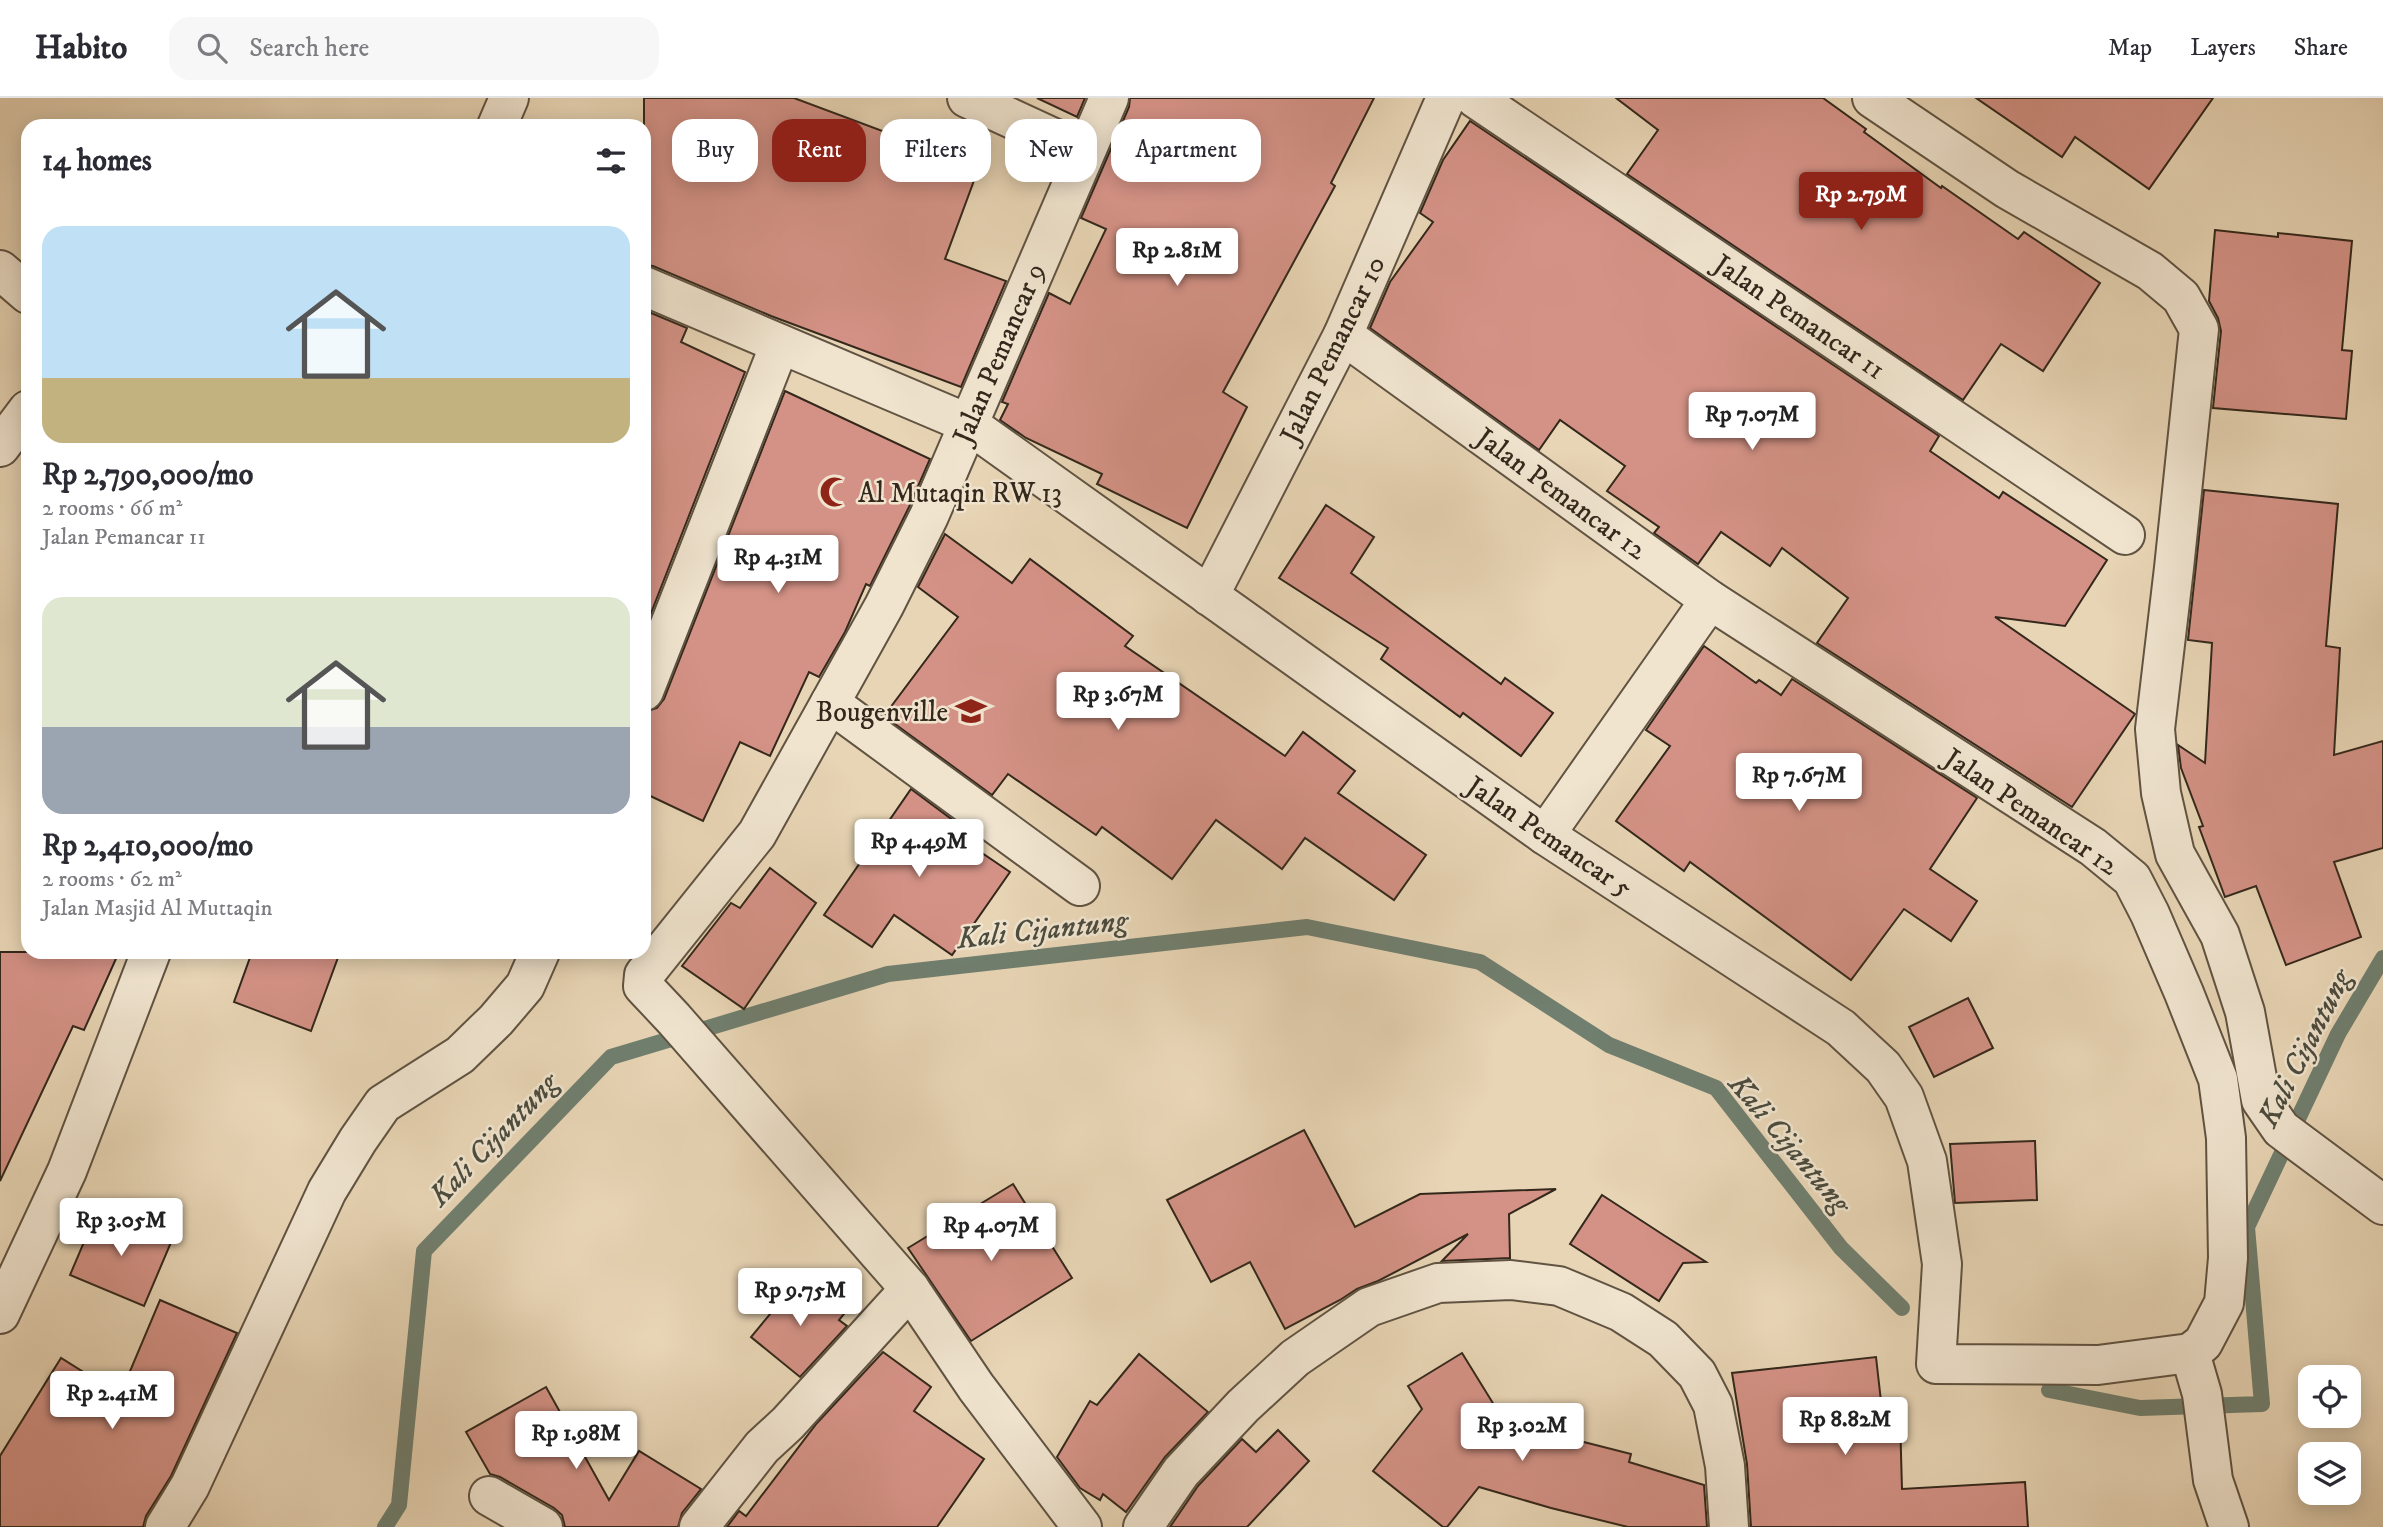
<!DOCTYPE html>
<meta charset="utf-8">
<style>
:root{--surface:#fff;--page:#f7f7f7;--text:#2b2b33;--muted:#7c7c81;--line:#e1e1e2;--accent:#8f2418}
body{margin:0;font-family:"IM FELL DW Pica",serif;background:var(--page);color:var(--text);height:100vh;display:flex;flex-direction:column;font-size:26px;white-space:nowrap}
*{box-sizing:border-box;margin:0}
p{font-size:23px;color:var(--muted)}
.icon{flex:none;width:38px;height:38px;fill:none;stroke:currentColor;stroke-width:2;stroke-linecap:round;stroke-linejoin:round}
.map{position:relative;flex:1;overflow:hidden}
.sheet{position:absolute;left:21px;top:21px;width:630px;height:840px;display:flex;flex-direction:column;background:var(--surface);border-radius:21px;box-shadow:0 4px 18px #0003}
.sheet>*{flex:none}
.banner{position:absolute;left:672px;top:21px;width:665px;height:63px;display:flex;gap:14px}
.tools{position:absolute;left:2298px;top:1267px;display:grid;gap:14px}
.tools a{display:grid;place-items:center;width:63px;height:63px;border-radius:14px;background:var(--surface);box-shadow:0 4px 18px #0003;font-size:35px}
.price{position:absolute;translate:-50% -60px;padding:0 16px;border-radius:7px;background:#fff;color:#222;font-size:23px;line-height:46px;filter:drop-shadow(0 2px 4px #0008)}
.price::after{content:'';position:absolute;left:50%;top:42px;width:21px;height:16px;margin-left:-10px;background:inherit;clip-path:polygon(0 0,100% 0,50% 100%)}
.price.selected{background:var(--accent);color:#fff}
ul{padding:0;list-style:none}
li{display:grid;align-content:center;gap:14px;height:371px;padding:0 21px}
li span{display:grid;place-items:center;height:217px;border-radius:21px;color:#555}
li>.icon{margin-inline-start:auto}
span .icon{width:126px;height:126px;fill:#fffc;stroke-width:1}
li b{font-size:30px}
h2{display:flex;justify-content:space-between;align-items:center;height:84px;padding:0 21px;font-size:30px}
.chip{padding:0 24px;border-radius:21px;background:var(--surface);box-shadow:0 4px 18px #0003;font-size:24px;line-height:63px}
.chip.selected{background:var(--accent);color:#fff}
header{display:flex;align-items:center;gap:42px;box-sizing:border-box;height:98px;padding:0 35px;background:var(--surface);border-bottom:2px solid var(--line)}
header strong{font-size:33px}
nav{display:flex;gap:38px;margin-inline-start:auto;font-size:24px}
.search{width:490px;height:63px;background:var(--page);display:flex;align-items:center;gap:18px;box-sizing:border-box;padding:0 24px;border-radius:21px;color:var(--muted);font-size:26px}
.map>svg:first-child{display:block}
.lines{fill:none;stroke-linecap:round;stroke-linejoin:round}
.stream{stroke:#707f6f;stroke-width:16}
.building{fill:#d49286;stroke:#33281b;stroke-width:2}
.street-casing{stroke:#605342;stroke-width:42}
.street{stroke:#f0e4cf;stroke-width:38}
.labels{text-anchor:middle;stroke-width:5;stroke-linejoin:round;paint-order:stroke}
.street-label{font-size:28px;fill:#33281b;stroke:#f0e4cf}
.poi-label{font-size:28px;fill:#33281b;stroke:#f0e4cf;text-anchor:start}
.water-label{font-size:30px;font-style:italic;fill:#4c4c3e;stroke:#f0e4cf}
</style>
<header>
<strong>Habito</strong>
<div class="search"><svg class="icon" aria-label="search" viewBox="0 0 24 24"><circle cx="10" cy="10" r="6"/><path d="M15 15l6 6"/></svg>Search here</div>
<nav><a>Map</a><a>Layers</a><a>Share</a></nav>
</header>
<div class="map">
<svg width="2383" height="1429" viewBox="0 0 2383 1429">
<rect width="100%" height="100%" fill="#e8d5b5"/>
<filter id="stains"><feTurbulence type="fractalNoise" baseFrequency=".00286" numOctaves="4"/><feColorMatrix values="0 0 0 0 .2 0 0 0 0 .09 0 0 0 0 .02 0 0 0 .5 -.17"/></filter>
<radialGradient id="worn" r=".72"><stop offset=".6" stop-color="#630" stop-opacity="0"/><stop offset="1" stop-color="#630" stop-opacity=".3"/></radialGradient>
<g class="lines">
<!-- stream -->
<g class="stream">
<path d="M 2049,1292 L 2140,1310 L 2262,1306 L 2247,1129 L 2338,936 L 2383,860"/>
<path d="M 385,1429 L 399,1407 L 424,1153 L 611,959 L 888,876 L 1307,829 L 1480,864 L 1609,947 L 1716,990 L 1841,1150 L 1902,1210"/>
</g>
</g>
<!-- building -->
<g class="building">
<path d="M 644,0 L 794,0 L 979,69 L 945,161 L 1006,183 L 961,289 L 771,218 L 653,168 L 644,167 Z"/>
<path d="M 1037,0 L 1085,0 L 1077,19 Z"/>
<path d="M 1130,0 L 1374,0 L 1331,85 L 1335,88 L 1223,294 L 1247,309 L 1187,430 L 1097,386 L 1102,376 L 1026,340 L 1000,322 L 1008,306 L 1002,304 L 1049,195 L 1070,206 L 1106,131 L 1081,120 L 1129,9 Z"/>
<path d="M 1616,0 L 1823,0 L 1866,31 L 1864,34 L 1941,90 L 1942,88 L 2018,141 L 2024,134 L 2100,185 L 2043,273 L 2001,246 L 1963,302 L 1627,76 L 1658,32 Z"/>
<path d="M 1976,0 L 2213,0 L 2149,91 L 2075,39 L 2062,59 Z"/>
<path d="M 1470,23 L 1939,338 L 1930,353 L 1999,400 L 2003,394 L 2107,462 L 2065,528 L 1995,519 L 2135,616 L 2072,709 L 1817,545 L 1848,500 L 1782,450 L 1770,468 L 1721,434 L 1698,466 L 1654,435 L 1659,429 L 1607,393 L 1625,368 L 1560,322 L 1539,352 L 1370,230 L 1390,184 L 1433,124 L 1420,115 L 1443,62 Z"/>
<path d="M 2215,132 L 2278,139 L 2278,135 L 2352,143 L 2342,252 L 2352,253 L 2346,321 L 2213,310 L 2221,233 L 2218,220 L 2209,203 Z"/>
<path d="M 644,212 L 687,230 L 681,244 L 745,274 L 644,533 Z"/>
<path d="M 785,293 L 930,361 L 909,409 L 870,488 L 866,486 L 845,534 L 819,579 L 809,574 L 770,658 L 740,644 L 703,723 L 644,695 L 644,614 L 657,610 L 664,601 Z"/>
<path d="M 2204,392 L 2338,406 L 2326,548 L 2340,550 L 2334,657 L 2383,643 L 2383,750 L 2334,764 L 2361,839 L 2286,867 L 2256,788 L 2225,799 L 2199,729 L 2203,728 L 2181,670 L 2178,647 L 2205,665 L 2212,545 L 2188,542 Z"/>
<path d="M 1326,407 L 1374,439 L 1351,475 L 1501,586 L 1505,580 L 1553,615 L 1521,658 L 1463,615 L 1460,619 L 1381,561 L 1388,550 L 1279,480 Z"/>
<path d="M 945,436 L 1012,485 L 1030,461 L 1133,538 L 1125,548 L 1285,658 L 1303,634 L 1355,673 L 1338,695 L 1426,757 L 1394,802 L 1305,740 L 1282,771 L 1216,722 L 1172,781 L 1102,729 L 1096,737 L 1008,676 L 992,697 L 884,618 L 958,519 L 918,489 Z"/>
<path d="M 1704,548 L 1756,585 L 1759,582 L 1781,597 L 1792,581 L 1977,700 L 1930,771 L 1977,803 L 1951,843 L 1904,811 L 1851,882 L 1690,764 L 1684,773 L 1616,723 L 1670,648 L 1646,632 Z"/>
<path d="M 911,691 L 966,732 L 960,740 L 1010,774 L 952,857 L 894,817 L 872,849 L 824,817 Z"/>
<path d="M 770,770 L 816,805 L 744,911 L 682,868 L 731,805 L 740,810 Z"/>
<path d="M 0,854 L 119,854 L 84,932 L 73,928 L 0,1083 Z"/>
<path d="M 252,854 L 340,854 L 311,933 L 234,904 Z"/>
<path d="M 1968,900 L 1993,950 L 1934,979 L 1909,929 Z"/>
<path d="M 1304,1032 L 1355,1129 L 1420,1096 L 1556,1091 L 1509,1116 L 1510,1160 L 1442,1163 L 1468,1136 L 1378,1183 L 1357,1191 L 1340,1202 L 1285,1231 L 1250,1164 L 1211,1184 L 1167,1102 Z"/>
<path d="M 2035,1043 L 2037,1102 L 1955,1105 L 1950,1046 Z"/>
<path d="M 1013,1086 L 1072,1180 L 971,1243 L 908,1150 Z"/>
<path d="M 1602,1097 L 1662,1136 L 1706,1164 L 1683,1165 L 1659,1203 L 1570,1146 Z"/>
<path d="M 98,1111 L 172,1142 L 144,1208 L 70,1177 Z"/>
<path d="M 800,1180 L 844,1216 L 839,1222 L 847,1228 L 800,1279 L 751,1239 Z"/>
<path d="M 160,1202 L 237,1235 L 171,1378 L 146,1418 L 143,1429 L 0,1429 L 0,1358 L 61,1260 L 120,1297 Z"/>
<path d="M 883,1254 L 931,1289 L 914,1313 L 984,1361 L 937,1429 L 727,1429 L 739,1413 L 746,1418 L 817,1325 Z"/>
<path d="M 1462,1255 L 1499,1315 L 1573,1338 L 1572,1341 L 1631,1356 L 1629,1364 L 1704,1387 L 1707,1429 L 1628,1429 L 1551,1410 L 1479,1389 L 1447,1429 L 1443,1429 L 1373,1373 L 1422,1311 L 1408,1288 Z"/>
<path d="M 1139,1256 L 1208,1314 L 1165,1359 L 1126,1414 L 1103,1396 L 1100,1402 L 1080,1390 L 1057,1359 L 1090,1303 L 1097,1307 Z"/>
<path d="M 1876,1259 L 1883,1321 L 1900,1320 L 1902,1391 L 2025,1384 L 2028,1429 L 1751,1429 L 1747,1366 L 1732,1275 Z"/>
<path d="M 546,1289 L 609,1402 L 639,1353 L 701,1391 L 682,1415 L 678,1429 L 565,1429 L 562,1417 L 554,1410 L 500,1379 L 490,1376 L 466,1334 Z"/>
<path d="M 1278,1332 L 1309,1363 L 1247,1429 L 1170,1429 L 1198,1388 L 1242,1341 L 1256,1354 Z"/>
</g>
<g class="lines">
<!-- street casing -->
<g class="street-casing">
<g id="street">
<path d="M 967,0 L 1084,54"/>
<path d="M 1475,0 L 2125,437"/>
<path d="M 1872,0 L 2007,91 L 2150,173 L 2181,199 L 2199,231 L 2174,470 L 2155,631 L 2161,695 L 2175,756 L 2220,837 L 2245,914 L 2261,1002 L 2281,1031 L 2383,1107"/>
<path d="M 497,28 L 509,0"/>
<path d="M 0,172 L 28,196"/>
<path d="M 644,188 L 967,325 L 1545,737 L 1841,930 L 1883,969 L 1904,999 L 1927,1063 L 1942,1166 L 1936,1266 L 2098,1267 L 2190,1255 L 2203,1245 L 2224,1205 L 2228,1160 L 2226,1040 L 2218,981 L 2184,895 L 2150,816 L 2132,781 L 2093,749 L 1710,502 L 1343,237"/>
<path d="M 0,349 L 28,312"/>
<path d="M 1209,498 L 1343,237 L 1446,0"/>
<path d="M 644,593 L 780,246"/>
<path d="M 830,605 L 757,736 L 644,877 L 643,888 L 674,921 L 910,1191 L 976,1289 L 1082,1429"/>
<path d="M 1545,737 L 1710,502"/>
<path d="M 1080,788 L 830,605 L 884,508 L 929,418 L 1109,0"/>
<path d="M 0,1216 L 67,1073 L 151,854"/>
<path d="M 2190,1255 L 2202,1296 L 2213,1382 L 2229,1429"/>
<path d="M 489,1398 L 543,1429"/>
<path d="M 165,1429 L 190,1388 L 327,1093 L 358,1042 L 383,1006 L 460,957 L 496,922 L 525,888 L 540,854"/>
<path d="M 699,1429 L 762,1349 L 788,1325 L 910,1191"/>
<path d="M 1143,1429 L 1181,1374 L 1243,1308 L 1295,1260 L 1369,1209 L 1438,1185 L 1511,1182 L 1559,1188 L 1621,1214 L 1663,1241 L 1697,1276 L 1713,1307 L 1725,1368 L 1729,1429"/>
</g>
</g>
<!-- street -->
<use href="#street" class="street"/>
</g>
<!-- icons -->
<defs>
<g id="mosque-bare" transform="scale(2.415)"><path d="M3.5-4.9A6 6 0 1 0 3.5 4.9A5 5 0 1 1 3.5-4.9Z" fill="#8f2418" stroke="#f0e4cf" stroke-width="2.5" paint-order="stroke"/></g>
<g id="school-bare" transform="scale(2.415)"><path d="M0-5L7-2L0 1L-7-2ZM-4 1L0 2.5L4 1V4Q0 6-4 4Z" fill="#8f2418" stroke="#f0e4cf" stroke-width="2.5" paint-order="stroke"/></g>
</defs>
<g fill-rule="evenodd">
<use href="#mosque-bare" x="835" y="394"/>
<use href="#school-bare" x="971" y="613"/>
</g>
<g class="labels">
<!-- street labels -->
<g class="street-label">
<text transform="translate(1800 218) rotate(34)" y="10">Jalan Pemancar 11</text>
<text transform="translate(1332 251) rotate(-64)" y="10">Jalan Pemancar 10</text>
<text transform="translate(998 255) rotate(-67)" y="10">Jalan Pemancar 9</text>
<text transform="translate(1562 395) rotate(36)" y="10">Jalan Pemancar 12</text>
<text transform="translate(2032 713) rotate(34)" y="10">Jalan Pemancar 12</text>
<text transform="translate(1550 738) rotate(34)" y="10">Jalan Pemancar 5</text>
</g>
<!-- poi labels -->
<g class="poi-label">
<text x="858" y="404">Al Mutaqin RW 13</text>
<text x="948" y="623" text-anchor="end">Bougenville</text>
</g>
<!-- water labels -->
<g class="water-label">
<text transform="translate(1042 831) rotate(-6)" y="10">Kali Cijantung</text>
<text transform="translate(2304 950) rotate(-63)" y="10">Kali Cijantung</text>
<text transform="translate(493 1041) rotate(-46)" y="10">Kali Cijantung</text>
<text transform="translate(1790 1045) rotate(50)" y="10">Kali Cijantung</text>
</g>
</g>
<rect width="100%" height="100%" filter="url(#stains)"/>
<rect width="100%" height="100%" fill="url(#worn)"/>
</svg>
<div class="tools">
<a><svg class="icon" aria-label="locate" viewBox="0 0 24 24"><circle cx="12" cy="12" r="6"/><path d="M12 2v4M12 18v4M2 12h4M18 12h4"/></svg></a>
<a><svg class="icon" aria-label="layers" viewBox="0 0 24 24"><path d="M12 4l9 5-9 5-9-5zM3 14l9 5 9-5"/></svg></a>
</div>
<b class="price selected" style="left:1861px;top:134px">Rp 2.79M</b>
<b class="price" style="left:1177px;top:190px">Rp 2.81M</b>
<b class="price" style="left:1752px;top:354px">Rp 7.07M</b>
<b class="price" style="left:778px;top:497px">Rp 4.31M</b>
<b class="price" style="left:1118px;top:634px">Rp 3.67M</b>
<b class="price" style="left:1799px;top:715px">Rp 7.67M</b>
<b class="price" style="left:919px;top:781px">Rp 4.49M</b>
<b class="price" style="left:121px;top:1160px">Rp 3.05M</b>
<b class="price" style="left:991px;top:1165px">Rp 4.07M</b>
<b class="price" style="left:800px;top:1230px">Rp 9.75M</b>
<b class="price" style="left:112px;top:1333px">Rp 2.41M</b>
<b class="price" style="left:1845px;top:1359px">Rp 8.82M</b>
<b class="price" style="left:1522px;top:1365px">Rp 3.02M</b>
<b class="price" style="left:576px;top:1373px">Rp 1.98M</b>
<div class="banner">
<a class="chip">Buy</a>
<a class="chip selected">Rent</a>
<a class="chip">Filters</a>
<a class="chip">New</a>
<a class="chip">Apartment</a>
</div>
<section class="sheet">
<h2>14 homes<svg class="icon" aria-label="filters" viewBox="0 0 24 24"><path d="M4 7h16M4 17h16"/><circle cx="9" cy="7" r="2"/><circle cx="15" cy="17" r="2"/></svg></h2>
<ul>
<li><span style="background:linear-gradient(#bfe0f5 70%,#c2b280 0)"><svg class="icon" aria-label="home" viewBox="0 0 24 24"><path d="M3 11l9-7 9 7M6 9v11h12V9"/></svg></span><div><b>Rp 2,790,000/mo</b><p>2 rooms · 66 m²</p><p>Jalan Pemancar 11</p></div></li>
<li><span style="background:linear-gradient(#dfe7d0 60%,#9aa5b1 0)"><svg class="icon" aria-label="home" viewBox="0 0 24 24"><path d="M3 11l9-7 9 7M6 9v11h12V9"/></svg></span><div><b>Rp 2,410,000/mo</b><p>2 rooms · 62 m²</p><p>Jalan Masjid Al Muttaqin</p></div></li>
</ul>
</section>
</div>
